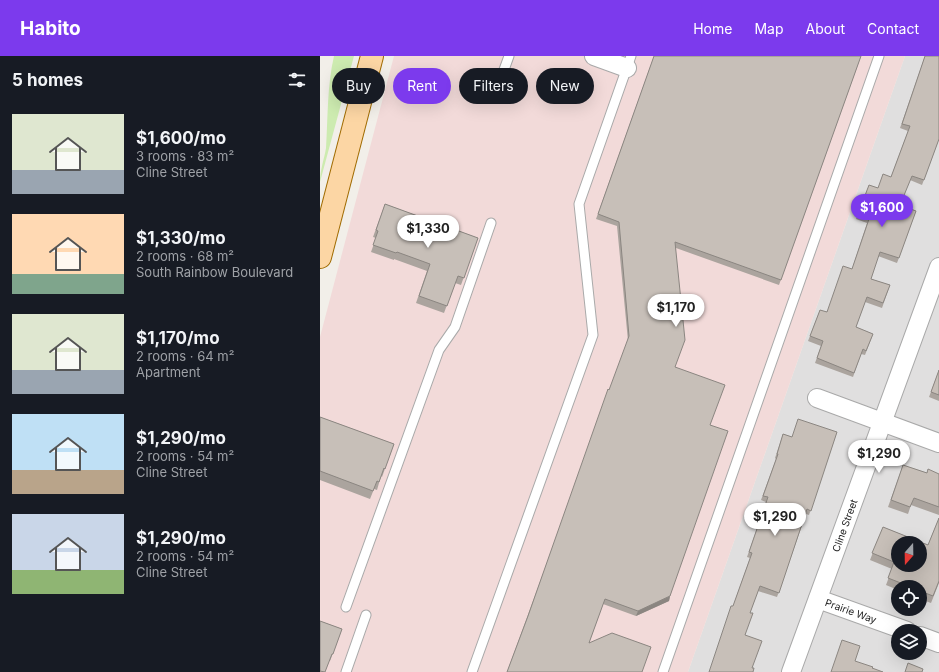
<!DOCTYPE html>
<meta charset="utf-8">
<style>
:root{--surface:#171b24;--page:#242831;--text:#f1f3f6;--muted:#9ea1a6;--accent:#7c3aed}
body{margin:0;font-family:Inter,sans-serif;background:var(--page);color:var(--text);height:100vh;display:flex;flex-direction:column;font-size:15px;white-space:nowrap}
*{box-sizing:border-box;margin:0}
p{font-size:13px;color:var(--muted)}
.icon{flex:none;width:22px;height:22px;fill:none;stroke:currentColor;stroke-width:2;stroke-linecap:round;stroke-linejoin:round}
.map{position:relative;flex:1;overflow:hidden}
.side{display:flex;flex-direction:column;background:var(--surface);width:320px}
.side>*{flex:none}
.hud{position:absolute;left:12px;top:12px;width:380px;height:36px;display:flex;gap:8px}
.needle{width:26px;rotate:200deg}
.fabs{position:absolute;left:571px;top:480px;display:grid;gap:8px}
.fabs a{display:grid;place-items:center;width:36px;height:36px;border-radius:50%;background:var(--surface);box-shadow:0 4px 16px #0002;font-size:20px}
.price{position:absolute;translate:-50% -34px;padding:0 9px;border-radius:14px;background:#fff;color:#222;font-size:13px;line-height:26px;filter:drop-shadow(0 1px 2px #0008)}
.price::after{content:'';position:absolute;left:50%;top:24px;width:12px;height:9px;margin-left:-6px;background:inherit;clip-path:polygon(0 0,100% 0,50% 100%)}
.price.current{background:var(--accent);color:#fff}
ul{padding:0;list-style:none}
li{display:flex;align-items:center;gap:12px;height:100px;padding:0 12px}
li span{display:grid;place-items:center;flex:none;width:112px;height:80px;border-radius:0px;color:#555}
li>.icon{margin-inline-start:auto}
span .icon{width:48px;height:48px;fill:#fffc;stroke-width:1}
li b{font-size:17px}
h2{display:flex;justify-content:space-between;align-items:center;height:48px;padding:0 12px;font-size:17px}
.tag{padding:0 14px;border-radius:18px;background:var(--surface);box-shadow:0 4px 16px #0002;font-size:14px;line-height:36px}
.tag.current{background:var(--accent);color:#fff}
header{display:flex;align-items:center;gap:24px;box-sizing:border-box;height:56px;padding:0 20px;background:var(--accent);color:#fff}
header strong{font-size:19px}
nav{display:flex;gap:22px;margin-inline-start:auto;font-size:14px}
main{display:flex;flex:1;min-height:0}
.map>svg:first-child{display:block}
.residential{fill:#e0dfdf;fill-rule:evenodd}
.commercial{fill:#f2dad9}
.grass{fill:#cdebb0}
.lines{fill:none;stroke-linecap:round;stroke-linejoin:round}
.service-casing{stroke:#a9a9a9;stroke-width:11}
.minor-casing{stroke:#a9a9a9;stroke-width:20}
.primary-casing{stroke:#a06b00;stroke-width:24}
.service{stroke:#fff;stroke-width:9}
.minor{stroke:#fff;stroke-width:18}
.primary{stroke:#fcd6a4;stroke-width:22}
.wall{fill:#aba49e}
.shaded-wall{fill:#8b8681}
.building{fill:#c7bfb8;stroke:#8b8681;fill-rule:evenodd}
.labels{text-anchor:middle;stroke-width:3;stroke-linejoin:round;paint-order:stroke}
.street-label{font-size:10px;fill:#222;stroke:#fff}
</style>
<header>
<strong>Habito</strong>
<nav><a>Home</a><a>Map</a><a>About</a><a>Contact</a></nav>
</header>
<main>
<section class="side">
<h2>5 homes<svg class="icon" aria-label="filters" viewBox="0 0 24 24"><path d="M4 7h16M4 17h16"/><circle cx="9" cy="7" r="2"/><circle cx="15" cy="17" r="2"/></svg></h2>
<ul>
<li><span style="background:linear-gradient(#dfe7d0 70%,#9aa5b1 0)"><svg class="icon" aria-label="home" viewBox="0 0 24 24"><path d="M3 11l9-7 9 7M6 9v11h12V9"/></svg></span><div><b>$1,600/mo</b><p>3 rooms · 83 m²</p><p>Cline Street</p></div></li>
<li><span style="background:linear-gradient(#ffd9b3 75%,#7fa58c 0)"><svg class="icon" aria-label="home" viewBox="0 0 24 24"><path d="M3 11l9-7 9 7M6 9v11h12V9"/></svg></span><div><b>$1,330/mo</b><p>2 rooms · 68 m²</p><p>South Rainbow Boulevard</p></div></li>
<li><span style="background:linear-gradient(#dfe7d0 70%,#9aa5b1 0)"><svg class="icon" aria-label="home" viewBox="0 0 24 24"><path d="M3 11l9-7 9 7M6 9v11h12V9"/></svg></span><div><b>$1,170/mo</b><p>2 rooms · 64 m²</p><p>Apartment</p></div></li>
<li><span style="background:linear-gradient(#bfe0f5 70%,#b9a48a 0)"><svg class="icon" aria-label="home" viewBox="0 0 24 24"><path d="M3 11l9-7 9 7M6 9v11h12V9"/></svg></span><div><b>$1,290/mo</b><p>2 rooms · 54 m²</p><p>Cline Street</p></div></li>
<li><span style="background:linear-gradient(#c9d6e8 70%,#8fb573 0)"><svg class="icon" aria-label="home" viewBox="0 0 24 24"><path d="M3 11l9-7 9 7M6 9v11h12V9"/></svg></span><div><b>$1,290/mo</b><p>2 rooms · 54 m²</p><p>Cline Street</p></div></li>
</ul>
</section>
<div class="map">
<svg width="619" height="616" viewBox="0 0 619 616">
<rect width="100%" height="100%" fill="#f2efe9"/>
<!-- residential -->
<path class="residential" d="M 585,0 L 619,0 L 619,616 L 368,616 ZM 578,487 L 600,487 L 600,509 L 578,509 ZM 578,531 L 600,531 L 600,553 L 578,553 ZM 578,575 L 600,575 L 600,597 L 578,597 Z"/>
<!-- commercial -->
<path class="commercial" d="M 74,0 L 585,0 L 368,616 L 0,616 L 0,281 Z"/>
<!-- grass -->
<path class="grass" d="M 14,0 L 34,0 L 0,126 C 0,114 4,104 6,92 C 8,61 7,30 14,0 Z"/>
<g class="lines">
<!-- service casing -->
<g class="service-casing">
<g id="service">
<path d="M 181,22 L 189,0"/>
<path d="M 26,551 L 119,294 L 135,271 L 171,167"/>
<path d="M 26,616 L 46,559"/>
<path d="M 152,616 L 273,279 L 259,148 L 311,0"/>
<path d="M 343,616 L 559,0"/>
</g>
</g>
<!-- minor casing -->
<g class="minor-casing">
<g id="minor">
<path d="M 274,0 L 307,12"/>
<path d="M 497,342 L 619,387"/>
<path id="s1" d="M 498,543 L 587,575"/>
<path d="M 600,580 L 619,587"/>
<path id="s2" d="M 471,616 L 619,211"/>
</g>
</g>
<!-- primary casing -->
<g class="primary-casing">
<path id="primary" d="M 0,201 L 52,0"/>
</g>
<!-- service -->
<use href="#service" class="service"/>
<!-- minor -->
<use href="#minor" class="minor"/>
<!-- primary -->
<use href="#primary" class="primary"/>
</g>
<!-- wall -->
<g class="wall">
<path d="M 334,0 L 541,0 L 459,229 L 356,192 L 355,311 L 390,369 L 349,545 L 316,560 L 283,548 L 269,587 L 331,591 L 187,616 L 308,285 L 297,170 L 276,163 Z"/>
<path d="M 605,0 L 619,83 L 602,129 L 590,124 L 580,149 L 596,155 L 577,207 L 558,200 L 551,223 L 570,229 L 562,252 L 545,246 L 536,271 L 553,278 L 545,299 L 541,298 L 533,321 L 495,307 L 501,290 L 488,285 L 500,254 L 507,256 L 532,213 L 547,167 L 536,163 L 549,129 L 558,132 L 571,121 L 588,75 L 580,72 Z"/>
<path d="M 65,148 L 158,182 L 141,229 L 135,227 L 124,257 L 96,247 L 107,215 L 74,203 L 74,204 L 51,196 L 56,182 L 53,181 Z"/>
<path d="M 619,314 L 619,345 L 609,341 Z"/>
<path d="M 0,361 L 74,388 L 62,421 L 61,420 L 57,434 L 54,433 L 50,443 L 0,424 Z"/>
<path d="M 517,376 L 489,459 L 486,458 L 457,541 L 438,535 L 430,557 L 425,579 L 432,612 L 433,616 L 413,550 L 430,502 L 427,501 L 446,446 L 441,444 L 456,403 L 455,402 L 463,378 L 472,381 Z"/>
<path d="M 583,409 L 607,417 L 619,418 L 619,459 L 591,449 L 588,458 L 568,451 Z"/>
<path d="M 619,462 L 619,527 L 611,547 L 600,543 L 600,531 L 578,531 L 578,534 L 566,529 L 572,513 L 550,504 L 563,471 L 608,489 Z"/>
<path d="M 0,565 L 22,573 L 10,605 L 9,605 L 5,616 L 0,616 Z"/>
</g>
<!-- shaded-wall -->
<path class="shaded-wall" d="M 350,540 L 349,545 L 316,560 L 318,555 Z"/>
<!-- building -->
<g class="building">
<path d="M 334,0 L 541,0 L 461,224 L 355,186 L 365,284 L 355,311 L 405,329 L 390,369 L 408,375 L 350,540 L 318,555 L 285,543 L 269,587 L 292,577 L 331,591 L 322,616 L 187,616 L 208,560 L 288,333 L 289,334 L 309,280 L 299,166 L 278,158 Z"/>
<path d="M 605,0 L 619,0 L 619,83 L 604,124 L 592,120 L 580,149 L 596,155 L 579,202 L 560,196 L 551,223 L 570,229 L 563,247 L 547,241 L 536,271 L 553,278 L 546,295 L 543,293 L 534,317 L 497,302 L 503,285 L 490,280 L 500,254 L 507,256 L 523,210 L 532,213 L 549,163 L 538,158 L 549,129 L 558,132 L 563,118 L 571,121 L 590,70 L 582,68 Z"/>
<path d="M 65,148 L 158,182 L 144,222 L 138,220 L 127,250 L 99,240 L 110,208 L 77,196 L 76,197 L 53,189 L 58,175 L 56,174 Z"/>
<path d="M 619,314 L 619,339 L 611,336 Z"/>
<path d="M 0,361 L 74,388 L 65,413 L 64,412 L 59,426 L 57,425 L 53,435 L 0,415 Z"/>
<path d="M 478,363 L 517,376 L 491,455 L 487,453 L 459,537 L 440,530 L 430,557 L 433,557 L 425,579 L 442,585 L 432,612 L 434,612 L 433,616 L 389,616 L 411,550 L 413,550 L 432,497 L 429,496 L 448,441 L 443,440 L 458,398 L 457,398 L 463,378 L 472,381 Z"/>
<path d="M 583,409 L 607,417 L 608,413 L 619,418 L 619,451 L 594,442 L 590,451 L 571,444 Z"/>
<path d="M 619,462 L 619,525 L 613,540 L 600,535 L 600,531 L 591,531 L 568,522 L 574,506 L 552,497 L 563,471 L 608,489 ZM 578,487 L 600,487 L 600,509 L 578,509 Z"/>
<path d="M 0,565 L 22,573 L 13,598 L 12,598 L 5,616 L 0,615 Z"/>
<path d="M 522,584 L 540,590 L 535,605 L 553,611 L 552,612 L 563,616 L 511,616 Z"/>
<path d="M 588,607 L 603,613 L 602,616 L 585,616 Z"/>
</g>
<g class="labels">
<!-- street labels -->
<g class="street-label">
<text dy="4" stroke="none"><textPath href="#s2" startOffset="156">Cline Street</textPath></text>
<text dy="4" stroke="none"><textPath href="#s1" startOffset="35">Prairie Way</textPath></text>
</g>
</g>
</svg>
<div class="fabs">
<a><svg class="needle" viewBox="-14 -14 28 28"><path d="M0-13l5 13h-10z" fill="#e53935"/><path d="M0 13l5-13h-10z" fill="#9ea1a6"/></svg></a>
<a><svg class="icon" aria-label="locate" viewBox="0 0 24 24"><circle cx="12" cy="12" r="6"/><path d="M12 2v4M12 18v4M2 12h4M18 12h4"/></svg></a>
<a><svg class="icon" aria-label="layers" viewBox="0 0 24 24"><path d="M12 4l9 5-9 5-9-5zM3 14l9 5 9-5"/></svg></a>
</div>
<b class="price current" style="left:562px;top:172px">$1,600</b>
<b class="price" style="left:108px;top:193px">$1,330</b>
<b class="price" style="left:356px;top:272px">$1,170</b>
<b class="price" style="left:559px;top:418px">$1,290</b>
<b class="price" style="left:455px;top:481px">$1,290</b>
<div class="hud">
<a class="tag">Buy</a>
<a class="tag current">Rent</a>
<a class="tag">Filters</a>
<a class="tag">New</a>
</div>
</div>
</main>
